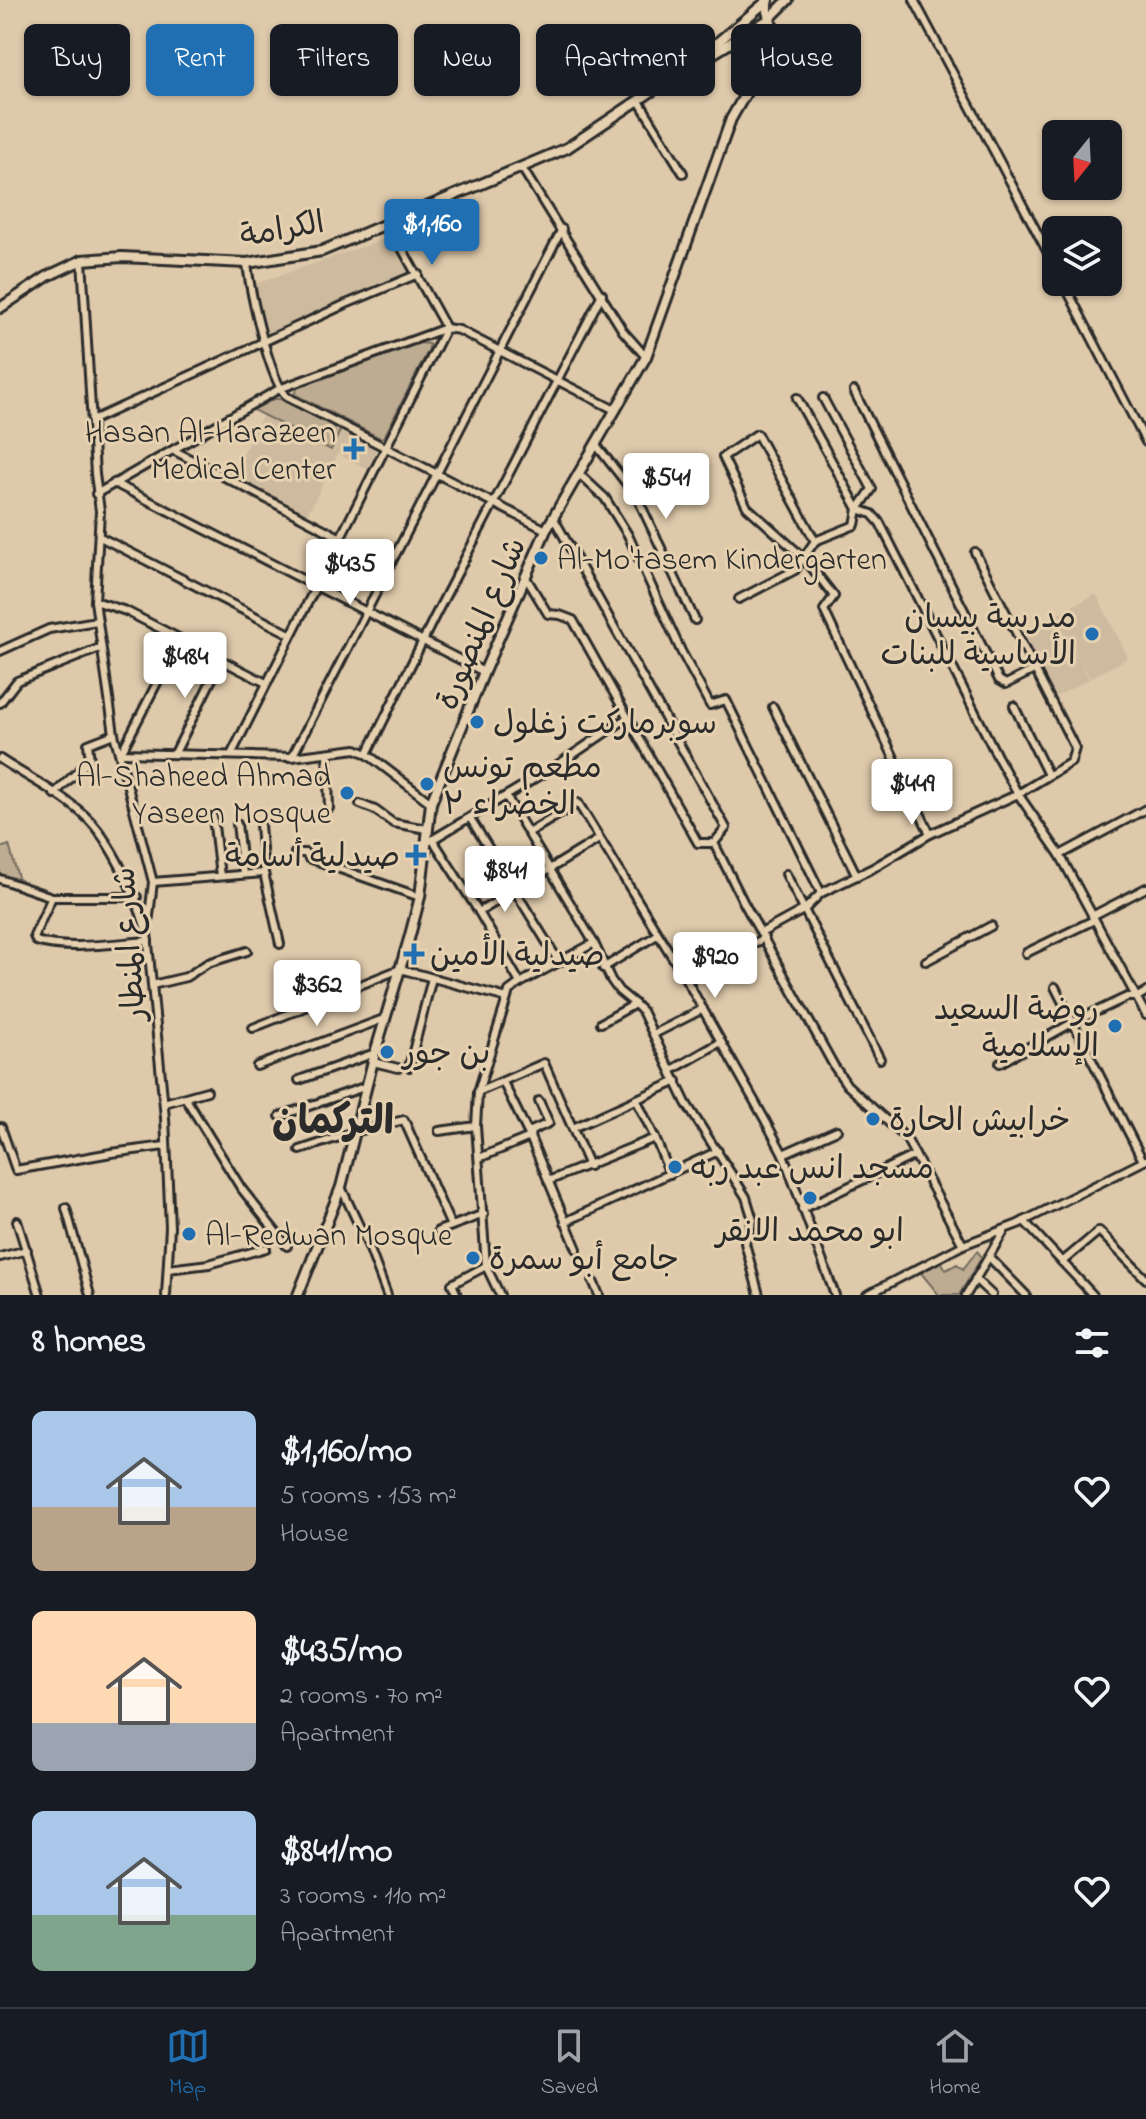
<!DOCTYPE html>
<meta charset="utf-8">
<style>
:root{--surface:#171b24;--page:#242831;--text:#f1f3f6;--muted:#9ea1a6;--line:#363941;--accent:#1f6fb2}
body{margin:0;font-family:"Indie Flower","Playpen Sans Arabic",sans-serif;background:var(--page);color:var(--text);height:100vh;display:flex;flex-direction:column;font-size:30px;white-space:nowrap}
*{box-sizing:border-box;margin:0}
p{font-size:26px;color:var(--muted)}
.icon{flex:none;width:44px;height:44px;fill:none;stroke:currentColor;stroke-width:2;stroke-linecap:round;stroke-linejoin:round}
.map{position:relative;height:1295px;overflow:hidden}
.sheet{display:flex;flex-direction:column;background:var(--surface);flex:1}
.sheet>*{flex:none}
.hud{position:absolute;left:24px;top:24px;width:1098px;height:72px;display:flex;gap:16px}
.needle{width:52px;rotate:198deg}
.fabs{position:absolute;left:1042px;top:120px;display:grid;gap:16px}
.fabs a{display:grid;place-items:center;width:80px;height:80px;border-radius:12px;background:var(--surface);box-shadow:0 2px 6px #0004;font-size:40px}
.price{position:absolute;translate:-50% -68px;padding:0 18px;border-radius:8px;background:#fff;color:#222;font-size:26px;line-height:52px;filter:drop-shadow(0 2px 4px #0008)}
.price::after{content:'';position:absolute;left:50%;top:48px;width:24px;height:18px;margin-left:-12px;background:inherit;clip-path:polygon(0 0,100% 0,50% 100%)}
.price.selected{background:var(--accent);color:#fff}
ul{padding:0;list-style:none}
li{display:flex;align-items:center;gap:24px;height:200px;padding:0 32px}
li span{display:grid;place-items:center;flex:none;width:224px;height:160px;border-radius:12px;color:#555}
li>.icon{margin-inline-start:auto}
span .icon{width:96px;height:96px;fill:#fffc;stroke-width:1}
li b{font-size:34px}
h2{display:flex;justify-content:space-between;align-items:center;height:96px;padding:0 32px;font-size:34px}
.pill{padding:0 28px;border-radius:12px;background:var(--surface);box-shadow:0 2px 6px #0004;font-size:28px;line-height:72px}
.pill.selected{background:var(--accent);color:#fff}
.dock{display:flex;justify-content:space-around;align-items:center;height:112px;border-top:2px solid var(--line);background:var(--surface);font-size:22px;color:var(--muted)}
.dock a{display:grid;justify-items:center;gap:4px}
.dock .selected{color:var(--accent)}
.map>svg:first-child{display:block}
.built{fill:#cebb9f}
.green{fill:#bdac92;stroke:#746c5e;stroke-width:2}
.lines{fill:none;stroke-linecap:round;stroke-linejoin:round}
.street-casing{stroke:#2b2b2b;stroke-width:12}
.secondary-casing{stroke:#2b2b2b;stroke-width:14}
.street{stroke:#e5d0af;stroke-width:6}
.secondary{stroke:#e5d0af;stroke-width:8}
.poi-dot{fill:#1f6fb2;stroke:#e5d0af;stroke-width:3}
.labels{text-anchor:middle;stroke-width:6;stroke-linejoin:round;paint-order:stroke}
.street-label{font-size:32px;fill:#2b2b2b;stroke:#e5d0af}
.poi-label{font-size:32px;fill:#2b2b2b;stroke:#e5d0af;text-anchor:start}
.district-label{font-size:40px;font-weight:bold;fill:#2b2b2b;stroke:#e5d0af}
</style>
<div class="map">
<svg width="1146" height="1295" viewBox="0 0 1146 1295">
<rect width="100%" height="100%" fill="#dec9aa"/>
<filter id="ink" filterUnits="userSpaceOnUse"><feTurbulence type="fractalNoise" baseFrequency=".0125" numOctaves="2"/><feDisplacementMap in="SourceGraphic" scale="16" xChannelSelector="R" yChannelSelector="G"/><feConvolveMatrix kernelMatrix="1 2 1 2 8 2 1 2 1" color-interpolation-filters="sRGB"/></filter>
<g filter="url(#ink)">
<!-- built -->
<g class="built">
<path d="M 391,237 L 412,273 L 267,334 L 255,284 Z"/>
<path d="M 262,416 L 330,450 L 341,429 L 375,447 L 377,453 L 369,470 L 338,454 L 307,515 L 232,475 Z"/>
<path d="M 1096,594 L 1127,655 L 1126,659 L 1090,678 L 1077,654 L 1089,679 L 1054,698 L 1021,635 L 1022,632 Z"/>
</g>
<!-- green -->
<g class="green">
<path d="M 420,343 L 429,344 L 429,349 L 384,437 L 380,438 L 294,394 L 298,387 Z"/>
<path d="M 274,399 L 280,399 L 341,429 L 331,450 L 253,410 Z"/>
<path d="M 9,845 L 19,881 L 0,876 L 0,848 Z"/>
<path d="M 977,1251 L 982,1257 L 959,1295 L 939,1295 L 921,1273 L 941,1261 L 946,1270 L 957,1264 L 963,1269 Z"/>
</g>
<g class="lines">
<!-- street casing -->
<g class="street-casing">
<g id="street">
<path d="M 914,0 L 1056,268"/>
<path d="M 639,101 L 683,173"/>
<path d="M 522,168 L 623,331 L 646,357"/>
<path d="M 388,223 L 446,328"/>
<path d="M 82,260 L 95,474 L 100,511 L 95,601 L 114,734 L 153,882 L 147,933 L 165,1118 L 170,1227 L 166,1295"/>
<path d="M 247,263 C 250,291 269,379 287,397 L 546,530"/>
<path d="M 1063,282 L 1146,442"/>
<path d="M 854,391 L 999,680 L 1006,684 L 1036,669"/>
<path d="M 797,398 L 858,509 L 872,514 L 880,523 L 998,758 L 1018,794 L 1060,855 L 1146,1015"/>
<path d="M 93,420 L 346,304 L 418,274"/>
<path d="M 597,446 L 637,497 L 695,620"/>
<path d="M 173,450 L 339,537"/>
<path d="M 578,473 L 605,498 L 628,535 L 681,651 L 710,705 L 726,700 L 821,893"/>
<path d="M 114,483 L 484,672"/>
<path d="M 96,494 L 279,389 L 446,328 L 459,330 L 615,410"/>
<path d="M 553,517 L 726,828 L 714,843 L 744,903 L 834,1066 L 847,1085 L 906,1138 L 963,1245"/>
<path d="M 100,537 L 290,634"/>
<path d="M 815,541 L 757,434 L 723,457 L 747,507 L 805,559 L 834,596 L 824,610 L 930,834"/>
<path d="M 525,576 L 548,614 L 560,615 L 573,620 L 698,843 L 714,843"/>
<path d="M 739,599 L 795,570 L 815,541 L 855,525 L 858,509 L 872,489 L 823,398"/>
<path d="M 95,601 L 126,611 L 266,683"/>
<path d="M 179,640 L 121,753 L 292,757 L 356,749 L 367,754 L 431,803"/>
<path d="M 0,651 L 49,629 L 97,621"/>
<path d="M 0,703 L 17,681 L 100,648"/>
<path d="M 1014,706 L 1048,775"/>
<path d="M 773,707 L 857,876"/>
<path d="M 175,753 L 221,661"/>
<path d="M 327,753 L 329,808"/>
<path d="M 367,754 L 434,618 L 602,294"/>
<path d="M 231,755 L 446,328"/>
<path d="M 292,757 L 562,229"/>
<path d="M 0,759 C 27,777 60,793 84,815 C 111,839 136,896 146,930"/>
<path d="M 54,794 L 90,760 L 88,744 L 114,734"/>
<path d="M 506,796 L 594,943 L 611,980 L 619,991 L 635,1004"/>
<path d="M 360,804 L 375,810 L 393,823 L 427,829"/>
<path d="M 213,817 L 220,876"/>
<path d="M 237,824 L 243,874"/>
<path d="M 260,825 L 264,873"/>
<path d="M 528,833 L 578,803 L 687,981 L 765,1120 L 783,1154 L 835,1295"/>
<path d="M 433,840 L 479,912 L 520,983 L 559,962 L 470,818"/>
<path d="M 430,841 L 556,766 L 627,718"/>
<path d="M 295,853 L 305,853 L 309,858 L 420,897"/>
<path d="M 1060,855 L 1146,809"/>
<path d="M 786,874 L 880,1059"/>
<path d="M 0,879 L 52,897 L 137,897"/>
<path d="M 153,882 L 264,873 L 280,944"/>
<path d="M 52,897 L 34,936 L 36,941 C 66,951 116,943 148,941"/>
<path d="M 479,912 L 599,839"/>
<path d="M 1092,916 L 1146,888"/>
<path d="M 761,933 L 805,909 L 821,893 L 873,868 L 930,834 L 1018,794 L 1071,762 L 1075,748 L 975,552"/>
<path d="M 1026,953 L 1094,920"/>
<path d="M 926,961 L 991,926"/>
<path d="M 559,962 L 594,943"/>
<path d="M 603,968 L 657,935"/>
<path d="M 687,981 L 764,938"/>
<path d="M 152,985 L 186,977 L 208,963 L 247,951"/>
<path d="M 1055,987 L 1143,1161"/>
<path d="M 601,1023 L 635,1004 L 642,1011 L 686,1103 L 746,1197 L 753,1220 L 745,1243 L 759,1295"/>
<path d="M 253,1028 L 400,969 L 507,998"/>
<path d="M 654,1034 L 703,1009"/>
<path d="M 373,1062 L 398,1068"/>
<path d="M 1000,1063 L 1072,1023 L 1127,997 L 1137,997 L 1146,992"/>
<path d="M 257,1066 L 386,1018"/>
<path d="M 409,1067 L 432,978"/>
<path d="M 672,1070 L 721,1042"/>
<path d="M 299,1080 L 375,1053"/>
<path d="M 503,1082 L 530,1137 L 577,1249"/>
<path d="M 478,1092 L 544,1063 L 589,1166"/>
<path d="M 186,1099 L 241,1188 L 287,1246"/>
<path d="M 636,1099 L 655,1138"/>
<path d="M 164,1103 L 207,1091"/>
<path d="M 280,1116 L 367,1086"/>
<path d="M 1,1127 L 16,1170 L 111,1153 L 165,1146"/>
<path d="M 573,1128 L 677,1081"/>
<path d="M 439,1131 L 476,1126"/>
<path d="M 300,1150 L 354,1132 L 404,1120 L 451,1226"/>
<path d="M 783,1154 L 837,1130"/>
<path d="M 479,1158 L 530,1137 L 531,1131 L 549,1123 L 539,1101"/>
<path d="M 548,1181 L 655,1138 L 670,1174"/>
<path d="M 341,1187 L 369,1247 L 387,1295"/>
<path d="M 66,1208 L 90,1295"/>
<path d="M 802,1209 L 915,1155"/>
<path d="M 17,1221 L 40,1295"/>
<path d="M 1024,1221 L 1093,1295"/>
<path d="M 565,1222 L 718,1151"/>
<path d="M 438,1231 L 484,1214"/>
<path d="M 0,1257 L 27,1250"/>
<path d="M 989,1257 L 1026,1295"/>
<path d="M 1062,1262 L 1099,1231 L 1146,1279"/>
<path d="M 168,1269 L 209,1264 L 266,1248"/>
<path d="M 975,1279 L 992,1295"/>
<path d="M 593,1281 L 599,1295"/>
<path d="M 457,1295 L 452,1284 L 486,1266"/>
<path d="M 500,1295 L 486,1266 L 476,1126 L 478,1092 L 507,998 L 509,991 L 520,983"/>
<path d="M 867,1295 L 963,1245 L 1018,1224 L 1146,1160"/>
<path d="M 966,1295 L 1004,1231"/>
</g>
</g>
<!-- secondary casing -->
<g class="secondary-casing">
<g id="secondary">
<path d="M 699,62 L 768,20 L 788,0"/>
<path d="M 0,308 L 48,276 L 82,260 L 122,257 L 247,263 L 322,251 L 567,148 L 688,67 L 767,1"/>
<path d="M 298,1295 L 341,1187 L 375,1053 L 409,939 L 420,897 L 431,803 L 484,672 L 546,530 L 646,357 L 731,119 L 775,42 C 778,26 763,18 768,1"/>
</g>
</g>
<!-- street -->
<use href="#street" class="street"/>
<!-- secondary -->
<use href="#secondary" class="secondary"/>
</g>
</g>
<!-- markers -->
<g class="poi-dot">
<path d="M350 437h8v8h8v8h-8v8h-8v-8h-8v-8h8z"/>
<circle cx="541" cy="558" r="8"/>
<circle cx="1092" cy="634" r="8"/>
<circle cx="477" cy="722" r="8"/>
<circle cx="427" cy="784" r="8"/>
<circle cx="347" cy="793" r="8"/>
<path d="M412 843h8v8h8v8h-8v8h-8v-8h-8v-8h8z"/>
<path d="M410 942h8v8h8v8h-8v8h-8v-8h-8v-8h8z"/>
<circle cx="1115" cy="1026" r="8"/>
<circle cx="387" cy="1052" r="8"/>
<circle cx="873" cy="1119" r="8"/>
<circle cx="675" cy="1167" r="8"/>
<circle cx="810" cy="1198" r="8"/>
<circle cx="189" cy="1234" r="8"/>
<circle cx="473" cy="1258" r="8"/>
</g>
<g class="labels">
<!-- street labels -->
<g class="street-label">
<text transform="translate(282 228) rotate(-10)" y="11">الكرامة</text>
<text transform="translate(480 623) rotate(-67)" y="11">شارع المنصورة</text>
<text transform="translate(128 944) rotate(-94)" y="11">شارع المنطار</text>
</g>
<!-- poi labels -->
<g class="poi-label">
<text x="336" y="442" text-anchor="end">Hasan Al-Harazeen<tspan x="336" dy="37">Medical Center</tspan></text>
<text x="557" y="569">Al-Mo'tasem Kindergarten</text>
<text x="1076" y="627" text-anchor="end">مدرسة بيسان<tspan x="1076" dy="37">الأساسية للبنات</tspan></text>
<text x="493" y="733">سوبرماركت زغلول</text>
<text x="443" y="777">مطعم تونس<tspan x="443" dy="37">الخضراء ٣</tspan></text>
<text x="331" y="786" text-anchor="end">Al-Shaheed Ahmad<tspan x="331" dy="37">Yaseen Mosque</tspan></text>
<text x="400" y="866" text-anchor="end">صيدلية أسامة</text>
<text x="430" y="965">صيدلية الأمين</text>
<text x="1099" y="1019" text-anchor="end">روضة السعيد<tspan x="1099" dy="37">الإسلامية</tspan></text>
<text x="403" y="1063">بن جور</text>
<text x="889" y="1130">خرابيش الحارة</text>
<text x="691" y="1178">مسجد انس عبد ربه</text>
<text x="810" y="1241" text-anchor="middle">ابو محمد الانقر</text>
<text x="205" y="1245">Al-Redwan Mosque</text>
<text x="489" y="1269">جامع أبو سمرة</text>
</g>
<!-- district labels -->
<g class="district-label">
<text x="333" y="1133">التركمان</text>
</g>
</g>
</svg>
<div class="fabs">
<a><svg class="needle" viewBox="-14 -14 28 28"><path d="M0-13l5 13h-10z" fill="#e53935"/><path d="M0 13l5-13h-10z" fill="#9ea1a6"/></svg></a>
<a><svg class="icon" aria-label="layers" viewBox="0 0 24 24"><path d="M12 4l9 5-9 5-9-5zM3 14l9 5 9-5"/></svg></a>
</div>
<b class="price selected" style="left:432px;top:267px">$1,160</b>
<b class="price" style="left:666px;top:521px">$541</b>
<b class="price" style="left:350px;top:607px">$435</b>
<b class="price" style="left:185px;top:700px">$484</b>
<b class="price" style="left:912px;top:827px">$449</b>
<b class="price" style="left:505px;top:914px">$841</b>
<b class="price" style="left:715px;top:1000px">$920</b>
<b class="price" style="left:317px;top:1028px">$362</b>
<div class="hud">
<a class="pill">Buy</a>
<a class="pill selected">Rent</a>
<a class="pill">Filters</a>
<a class="pill">New</a>
<a class="pill">Apartment</a>
<a class="pill">House</a>
</div>
</div>
<section class="sheet">
<h2>8 homes<svg class="icon" aria-label="filters" viewBox="0 0 24 24"><path d="M4 7h16M4 17h16"/><circle cx="9" cy="7" r="2"/><circle cx="15" cy="17" r="2"/></svg></h2>
<ul>
<li><span style="background:linear-gradient(#a9c7e8 60%,#b9a48a 0)"><svg class="icon" aria-label="home" viewBox="0 0 24 24"><path d="M3 11l9-7 9 7M6 9v11h12V9"/></svg></span><div><b>$1,160/mo</b><p>5 rooms · 153 m²</p><p>House</p></div><svg class="icon" aria-label="heart" viewBox="0 0 24 24"><path d="M12 20l-8-8c-3-5 5-10 8-4 3-6 11-1 8 4z"/></svg></li>
<li><span style="background:linear-gradient(#ffd9b3 70%,#9aa5b1 0)"><svg class="icon" aria-label="home" viewBox="0 0 24 24"><path d="M3 11l9-7 9 7M6 9v11h12V9"/></svg></span><div><b>$435/mo</b><p>2 rooms · 70 m²</p><p>Apartment</p></div><svg class="icon" aria-label="heart" viewBox="0 0 24 24"><path d="M12 20l-8-8c-3-5 5-10 8-4 3-6 11-1 8 4z"/></svg></li>
<li><span style="background:linear-gradient(#a9c7e8 65%,#7fa58c 0)"><svg class="icon" aria-label="home" viewBox="0 0 24 24"><path d="M3 11l9-7 9 7M6 9v11h12V9"/></svg></span><div><b>$841/mo</b><p>3 rooms · 110 m²</p><p>Apartment</p></div><svg class="icon" aria-label="heart" viewBox="0 0 24 24"><path d="M12 20l-8-8c-3-5 5-10 8-4 3-6 11-1 8 4z"/></svg></li>
</ul>
</section>
<nav class="dock">
<a class="selected"><svg class="icon" aria-label="map" viewBox="0 0 24 24"><path d="M3 6l6-2 6 2 6-2v14l-6 2-6-2-6 2zM9 4v14M15 6v14"/></svg>Map</a>
<a><svg class="icon" aria-label="saved" viewBox="0 0 24 24"><path d="M7 4h10v16l-5-4-5 4z"/></svg>Saved</a>
<a><svg class="icon" aria-label="home" viewBox="0 0 24 24"><path d="M3 11l9-7 9 7M6 9v11h12V9"/></svg>Home</a>
</nav>
